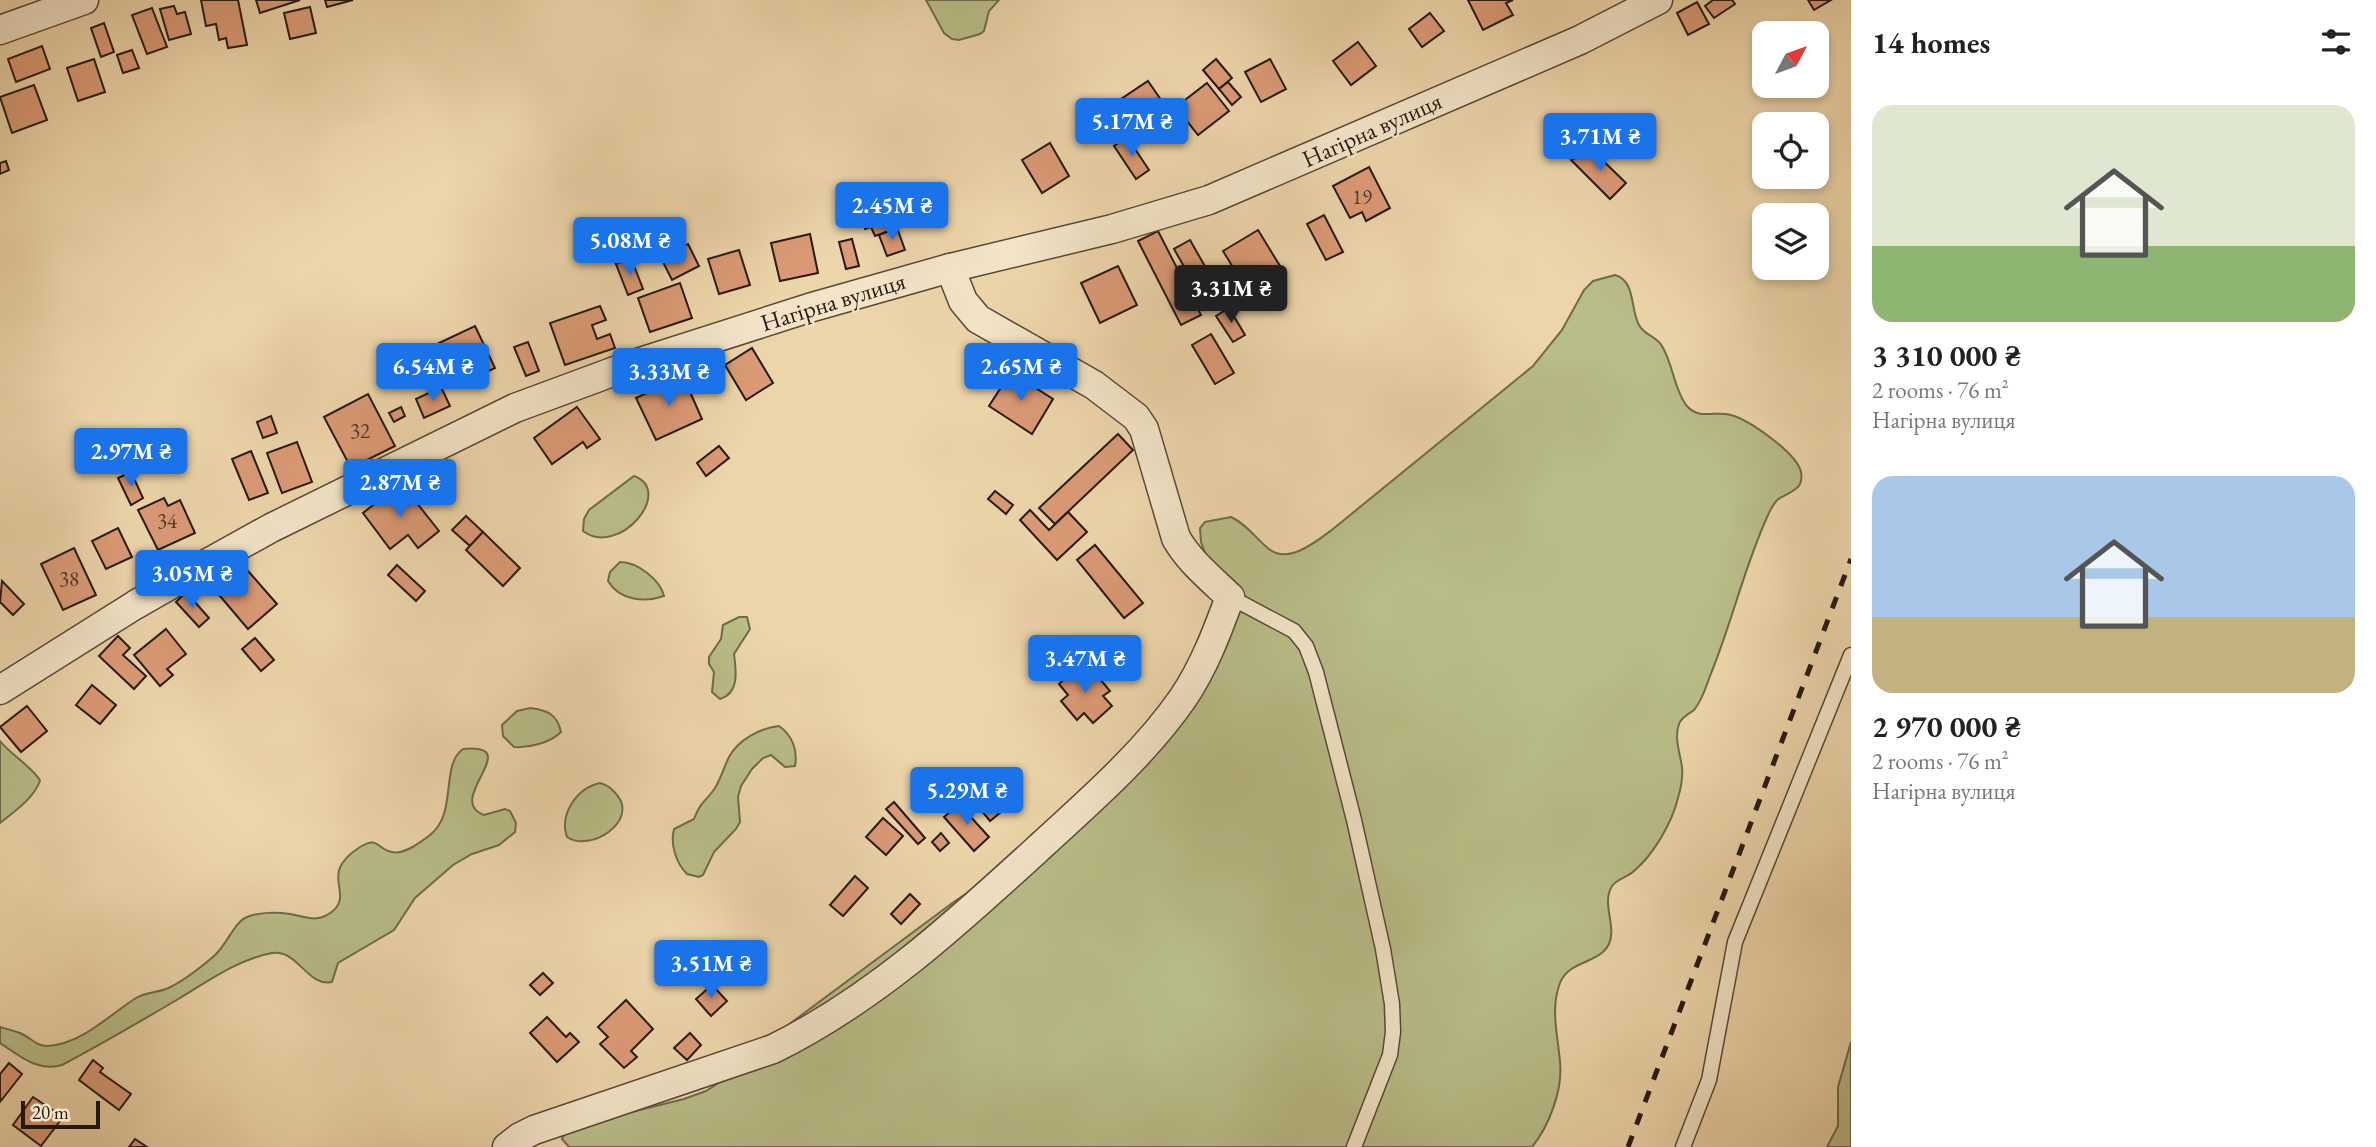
<!DOCTYPE html>
<meta charset="utf-8">
<style>
:root{--surface:#fff;--page:#f6f6f6;--text:#222;--muted:#767676;--accent:#1a73e8}
body{margin:0;font-family:"EB Garamond",serif;background:var(--page);color:var(--text);height:100vh;display:flex;flex-direction:column;font-size:26px;white-space:nowrap}
*{box-sizing:border-box;margin:0}
p{font-size:23px;color:var(--muted)}
.icon{flex:none;width:38px;height:38px;fill:none;stroke:currentColor;stroke-width:2;stroke-linecap:round;stroke-linejoin:round}
.map{position:relative;flex:1;overflow:hidden}
.drawer{display:flex;flex-direction:column;background:var(--surface);width:525px}
.drawer>*{flex:none}
.needle{width:46px;rotate:49deg}
.tools{position:absolute;left:1752px;top:21px;display:grid;gap:14px}
.tools a{display:grid;place-items:center;width:77px;height:77px;border-radius:14px;background:var(--surface);box-shadow:0 4px 10px #0003;font-size:35px}
.scale{position:absolute;left:21px;bottom:18px;width:79px;box-sizing:border-box;padding-left:7px;border:4px solid #251911;border-top:0;font-size:19px;line-height:24px;white-space:nowrap;color:#251911;-webkit-text-stroke:5px #f3e4c8;paint-order:stroke}
.price{position:absolute;translate:-50% -60px;padding:0 16px;border-radius:7px;background:var(--accent);color:#fff;font-size:23px;line-height:46px;filter:drop-shadow(0 2px 4px #0008)}
.price::after{content:'';position:absolute;left:50%;top:42px;width:21px;height:16px;margin-left:-10px;background:inherit;clip-path:polygon(0 0,100% 0,50% 100%)}
.price.current{background:#222;color:#fff}
ul{padding:0;list-style:none}
li{display:grid;align-content:center;gap:14px;height:371px;padding:0 21px}
li span{display:grid;place-items:center;height:217px;border-radius:21px;color:#555}
li>.icon{margin-inline-start:auto}
span .icon{width:126px;height:126px;fill:#fffc;stroke-width:1}
li b{font-size:30px}
h2{display:flex;justify-content:space-between;align-items:center;height:84px;padding:0 21px;font-size:30px}
main{display:flex;flex:1;min-height:0}
.map>svg:first-child{display:block}
.green{fill:#b9bd88;stroke:#6f6b4c;stroke-width:2}
.building{fill:#db9a76;stroke:#251911;stroke-width:2}
.lines{fill:none;stroke-linecap:round;stroke-linejoin:round}
.service-casing{stroke:#574837;stroke-width:17}
.minor-casing{stroke:#574837;stroke-width:31}
.service{stroke:#f3e4c8;stroke-width:14}
.minor{stroke:#f3e4c8;stroke-width:28}
.rail{stroke:#251911;stroke-width:5;stroke-dasharray:12 12;stroke-linecap:butt}
.labels{text-anchor:middle;stroke-width:5;stroke-linejoin:round;paint-order:stroke}
.number-label{font-size:21px;fill:#52392a}
.street-label{font-size:24px;fill:#251911;stroke:#f3e4c8}
</style>
<main>
<div class="map">
<svg width="1851" height="1147" viewBox="0 0 1851 1147">
<rect width="100%" height="100%" fill="#edd5aa"/>
<filter id="stains"><feTurbulence type="fractalNoise" baseFrequency=".00286" numOctaves="4"/><feColorMatrix values="0 0 0 0 .2 0 0 0 0 .09 0 0 0 0 .02 0 0 0 .5 -.17"/></filter>
<radialGradient id="worn" r=".72"><stop offset=".6" stop-color="#630" stop-opacity="0"/><stop offset="1" stop-color="#630" stop-opacity=".3"/></radialGradient>
<!-- green -->
<g class="green">
<path d="M 926,0 L 999,0 L 989,11 L 984,31 L 980,34 L 959,40 L 952,39 L 944,33 Z"/>
<path d="M 1615,275 C 1636,281 1630,309 1639,325 C 1644,335 1656,336 1662,346 C 1673,364 1674,389 1686,405 C 1699,421 1715,410 1731,415 C 1749,420 1797,453 1801,472 C 1804,489 1792,491 1780,498 C 1774,501 1771,509 1768,515 C 1744,567 1732,623 1710,676 C 1706,687 1702,701 1694,710 C 1688,715 1682,716 1679,724 C 1674,738 1680,753 1682,767 C 1683,777 1681,788 1678,798 C 1672,823 1653,855 1634,871 C 1628,877 1617,879 1612,886 C 1601,904 1617,926 1609,944 C 1599,964 1569,960 1560,983 C 1550,1009 1558,1036 1560,1062 C 1563,1090 1549,1126 1532,1147 L 569,1147 L 562,1139 L 564,1134 L 603,1119 L 684,1099 L 706,1091 L 717,1084 L 776,1034 L 955,901 L 995,875 L 1043,852 L 1229,620 L 1201,542 L 1200,528 L 1205,522 L 1231,517 C 1248,525 1255,538 1269,549 C 1288,565 1317,541 1333,529 L 1533,366 L 1562,330 L 1584,290 L 1593,281 Z"/>
<path d="M 634,476 C 675,491 619,558 583,531 L 584,519 L 589,510 Z"/>
<path d="M 620,562 C 638,562 660,580 664,596 C 644,603 619,600 608,581 L 610,572 Z"/>
<path d="M 739,617 L 747,617 L 750,629 L 734,654 C 736,670 740,693 720,699 L 712,692 L 714,672 L 709,664 L 709,657 L 721,639 L 723,625 Z"/>
<path d="M 530,708 C 547,710 557,714 561,732 C 550,743 529,748 514,747 L 503,736 L 502,725 L 517,711 Z"/>
<path d="M 779,726 C 792,735 798,750 795,766 L 785,767 L 771,755 L 763,758 L 752,769 L 741,786 L 738,797 L 740,822 L 736,829 L 714,852 L 703,875 L 699,877 L 687,874 C 676,863 670,844 674,829 L 694,819 C 701,800 706,802 715,788 C 721,778 724,767 729,757 C 738,740 760,728 779,726 Z"/>
<path d="M 0,741 C 10,754 36,770 40,781 C 33,799 15,811 0,823 Z"/>
<path d="M 463,749 C 527,743 443,800 484,815 L 505,809 L 510,811 L 516,823 L 515,832 L 499,845 L 472,854 L 453,865 L 415,898 L 394,930 L 338,963 L 332,982 C 307,987 298,949 272,953 C 239,959 208,981 180,998 C 141,1021 102,1044 62,1065 C 37,1072 20,1056 0,1043 L 0,1027 C 7,1029 14,1031 20,1033 C 30,1037 37,1047 48,1046 C 82,1044 109,1015 136,998 C 146,992 155,993 166,989 C 183,982 200,968 214,956 C 227,945 234,922 247,917 C 259,912 277,912 290,914 C 307,917 318,924 334,910 C 353,891 318,874 360,847 C 379,835 377,850 392,852 C 404,855 421,842 430,835 C 458,813 440,765 463,749 Z"/>
<path d="M 600,783 C 608,785 612,789 617,795 C 639,821 590,853 567,837 C 559,814 577,788 600,783 Z"/>
<path d="M 1851,1042 L 1851,1147 L 1827,1147 L 1838,1126 L 1838,1087 Z"/>
</g>
<!-- building -->
<g class="building">
<path d="M 201,0 L 238,0 L 247,45 L 228,48 L 226,38 L 219,40 L 216,24 L 206,26 Z"/>
<path d="M 256,0 L 300,0 L 260,13 Z"/>
<path d="M 325,0 L 353,0 L 327,7 Z"/>
<path d="M 1468,0 L 1513,0 L 1506,3 L 1513,15 L 1483,30 Z"/>
<path d="M 1713,0 L 1732,0 L 1735,4 L 1714,18 L 1705,6 Z"/>
<path d="M 1808,0 L 1831,0 L 1814,10 Z"/>
<path d="M 1697,2 L 1709,24 L 1688,35 L 1677,13 Z"/>
<path d="M 174,6 L 177,14 L 185,12 L 191,34 L 169,40 L 160,9 Z"/>
<path d="M 310,7 L 316,33 L 290,39 L 284,13 Z"/>
<path d="M 152,8 L 167,47 L 147,54 L 132,15 Z"/>
<path d="M 1430,13 L 1444,31 L 1422,47 L 1409,29 Z"/>
<path d="M 104,23 L 114,52 L 101,57 L 91,28 Z"/>
<path d="M 1358,42 L 1376,66 L 1351,85 L 1333,61 Z"/>
<path d="M 42,46 L 50,69 L 16,82 L 8,59 Z"/>
<path d="M 132,50 L 139,68 L 123,73 L 117,55 Z"/>
<path d="M 94,59 L 105,92 L 78,101 L 67,68 Z"/>
<path d="M 1216,59 L 1232,78 L 1219,89 L 1203,70 Z"/>
<path d="M 1270,59 L 1286,89 L 1261,102 L 1245,72 Z"/>
<path d="M 1148,81 L 1168,110 L 1135,132 L 1115,103 Z"/>
<path d="M 1228,82 L 1241,97 L 1232,105 L 1219,89 Z"/>
<path d="M 1207,83 L 1229,111 L 1198,135 L 1176,107 Z"/>
<path d="M 34,85 L 47,120 L 12,133 L 0,97 Z"/>
<path d="M 1127,137 L 1149,170 L 1136,179 L 1114,146 Z"/>
<path d="M 1050,143 L 1069,176 L 1042,193 L 1022,160 Z"/>
<path d="M 1592,150 L 1626,183 L 1610,199 L 1571,160 Z"/>
<path d="M 6,161 L 9,170 L 0,174 L 0,163 Z"/>
<path d="M 1369,167 L 1390,208 L 1366,221 L 1362,212 L 1350,218 L 1333,186 Z"/>
<path d="M 887,200 L 897,228 L 875,236 L 871,227 L 865,229 L 859,210 Z"/>
<path d="M 1324,215 L 1343,252 L 1326,260 L 1307,224 Z"/>
<path d="M 897,228 L 905,250 L 887,256 L 879,235 Z"/>
<path d="M 620,230 L 631,258 L 616,264 L 605,236 Z"/>
<path d="M 1258,230 L 1280,266 L 1245,287 L 1223,251 Z"/>
<path d="M 1158,231 L 1201,315 L 1181,325 L 1138,241 Z"/>
<path d="M 810,234 L 818,273 L 780,281 L 771,243 Z"/>
<path d="M 852,239 L 859,266 L 846,269 L 839,242 Z"/>
<path d="M 1190,240 L 1219,291 L 1203,300 L 1174,249 Z"/>
<path d="M 688,244 L 699,266 L 672,280 L 661,258 Z"/>
<path d="M 739,250 L 750,285 L 719,294 L 708,259 Z"/>
<path d="M 631,258 L 643,289 L 628,295 L 616,264 Z"/>
<path d="M 1118,266 L 1137,305 L 1100,323 L 1081,283 Z"/>
<path d="M 680,283 L 692,318 L 650,332 L 638,298 Z"/>
<path d="M 600,306 L 606,320 L 592,325 L 597,339 L 610,334 L 615,348 L 565,365 L 550,323 Z"/>
<path d="M 1229,308 L 1245,335 L 1233,342 L 1216,316 Z"/>
<path d="M 475,326 L 495,368 L 459,385 L 439,343 Z"/>
<path d="M 1211,334 L 1234,373 L 1215,384 L 1192,345 Z"/>
<path d="M 528,342 L 539,371 L 526,376 L 514,347 Z"/>
<path d="M 752,348 L 773,383 L 746,400 L 725,365 Z"/>
<path d="M 1011,372 L 1053,399 L 1032,434 L 989,406 Z"/>
<path d="M 683,376 L 702,419 L 656,440 L 636,398 Z"/>
<path d="M 441,387 L 450,406 L 424,418 L 416,399 Z"/>
<path d="M 368,394 L 395,446 L 351,468 L 324,417 Z"/>
<path d="M 401,407 L 405,416 L 394,422 L 389,413 Z"/>
<path d="M 577,407 L 600,439 L 587,448 L 583,442 L 552,464 L 534,438 Z"/>
<path d="M 271,416 L 277,433 L 263,438 L 257,422 Z"/>
<path d="M 1118,434 L 1133,450 L 1055,524 L 1039,508 Z"/>
<path d="M 297,442 L 312,482 L 282,493 L 267,453 Z"/>
<path d="M 719,446 L 729,458 L 706,476 L 697,463 Z"/>
<path d="M 251,451 L 268,493 L 249,500 L 232,459 Z"/>
<path d="M 131,472 L 143,498 L 131,505 L 118,478 Z"/>
<path d="M 401,483 L 439,531 L 418,548 L 408,535 L 390,549 L 363,513 Z"/>
<path d="M 995,491 L 1013,505 L 1006,514 L 988,499 Z"/>
<path d="M 164,498 L 168,506 L 180,500 L 195,533 L 158,550 L 138,510 Z"/>
<path d="M 1030,510 L 1049,530 L 1068,512 L 1087,532 L 1057,560 L 1020,520 Z"/>
<path d="M 466,516 L 483,532 L 470,546 L 452,530 Z"/>
<path d="M 118,528 L 132,557 L 106,569 L 92,541 Z"/>
<path d="M 483,532 L 520,568 L 503,586 L 466,550 Z"/>
<path d="M 1095,545 L 1143,603 L 1124,618 L 1077,560 Z"/>
<path d="M 74,548 L 96,595 L 63,610 L 41,564 Z"/>
<path d="M 397,565 L 425,591 L 416,601 L 388,575 Z"/>
<path d="M 248,571 L 277,604 L 248,629 L 220,596 Z"/>
<path d="M 2,581 L 24,604 L 13,615 L 0,602 Z"/>
<path d="M 186,592 L 209,618 L 199,627 L 176,602 Z"/>
<path d="M 166,629 L 186,654 L 167,669 L 173,675 L 160,686 L 134,655 Z"/>
<path d="M 118,636 L 130,648 L 123,655 L 146,676 L 134,689 L 99,656 Z"/>
<path d="M 255,638 L 274,660 L 261,671 L 242,649 Z"/>
<path d="M 1077,667 L 1087,678 L 1094,672 L 1110,691 L 1103,696 L 1112,706 L 1093,723 L 1084,713 L 1077,720 L 1061,701 L 1068,695 L 1059,684 Z"/>
<path d="M 92,685 L 116,705 L 100,724 L 76,705 Z"/>
<path d="M 27,706 L 47,731 L 21,752 L 0,727 Z"/>
<path d="M 995,770 L 1018,798 L 990,821 L 967,793 Z"/>
<path d="M 894,802 L 925,838 L 918,844 L 886,809 Z"/>
<path d="M 959,804 L 989,837 L 974,851 L 944,817 Z"/>
<path d="M 883,818 L 903,836 L 886,855 L 866,837 Z"/>
<path d="M 941,833 L 949,843 L 940,851 L 932,842 Z"/>
<path d="M 855,876 L 868,888 L 843,916 L 830,905 Z"/>
<path d="M 910,894 L 920,904 L 901,924 L 891,914 Z"/>
<path d="M 543,973 L 553,983 L 540,995 L 530,985 Z"/>
<path d="M 712,985 L 727,1001 L 711,1016 L 696,999 Z"/>
<path d="M 626,1000 L 653,1029 L 631,1051 L 637,1057 L 624,1068 L 600,1044 L 608,1037 L 598,1027 Z"/>
<path d="M 547,1017 L 566,1037 L 570,1033 L 579,1042 L 557,1062 L 530,1033 Z"/>
<path d="M 690,1033 L 701,1045 L 687,1060 L 674,1048 Z"/>
<path d="M 93,1060 L 103,1068 L 100,1072 L 131,1094 L 119,1110 L 79,1080 Z"/>
<path d="M 9,1063 L 22,1074 L 0,1102 L 0,1074 Z"/>
<path d="M 33,1097 L 63,1117 L 41,1146 L 13,1125 Z"/>
<path d="M 135,1139 L 147,1147 L 129,1147 Z"/>
</g>
<g class="lines">
<!-- service casing -->
<g class="service-casing">
<g id="service">
<path d="M 1230,597 L 1294,631 L 1306,646 L 1316,672 L 1354,820 L 1383,949 L 1392,1004 L 1393,1032 L 1390,1055 L 1354,1147"/>
<path d="M 1683,1147 L 1709,1080 L 1735,942 L 1851,655"/>
</g>
</g>
<!-- minor casing -->
<g class="minor-casing">
<g id="minor">
<path d="M 0,30 L 84,0"/>
<path d="M 0,690 L 135,605 L 208,563 L 271,528 L 515,408 L 634,364 L 809,308 L 950,268 L 1112,229 L 1209,200 L 1580,40 L 1658,0"/>
<path d="M 507,1147 L 520,1137 L 534,1130 L 773,1049 C 875,999 960,920 1043,844 C 1092,799 1145,753 1183,698 C 1204,667 1217,632 1230,597 C 1210,578 1189,561 1176,538 L 1144,429 L 1136,417 L 1094,385 L 978,319 L 963,301 L 950,268"/>
</g>
</g>
<!-- service -->
<use href="#service" class="service"/>
<!-- minor -->
<use href="#minor" class="minor"/>
<!-- rail -->
<path class="rail" d="M 1628,1147 L 1851,559"/>
</g>
<g class="labels">
<!-- number labels -->
<g class="number-label">
<text x="1362" y="204">19</text>
<text x="360" y="438">32</text>
<text x="167" y="528">34</text>
<text x="69" y="586">38</text>
</g>
<!-- street labels -->
<g class="street-label">
<text transform="translate(1372 130) rotate(-24)" y="8">Нагірна вулиця</text>
<text transform="translate(833 302) rotate(-17)" y="8">Нагірна вулиця</text>
</g>
</g>
<rect width="100%" height="100%" filter="url(#stains)"/>
<rect width="100%" height="100%" fill="url(#worn)"/>
</svg>
<div class="tools">
<a><svg class="needle" viewBox="-14 -14 28 28"><path d="M0-13l5 13h-10z" fill="#e53935"/><path d="M0 13l5-13h-10z" fill="#767676"/></svg></a>
<a><svg class="icon" aria-label="locate" viewBox="0 0 24 24"><circle cx="12" cy="12" r="6"/><path d="M12 2v4M12 18v4M2 12h4M18 12h4"/></svg></a>
<a><svg class="icon" aria-label="layers" viewBox="0 0 24 24"><path d="M12 4l9 5-9 5-9-5zM3 14l9 5 9-5"/></svg></a>
</div>
<div class="scale">20 m</div>
<b class="price" style="left:1132px;top:158px">5.17M ₴</b>
<b class="price" style="left:1600px;top:173px">3.71M ₴</b>
<b class="price" style="left:892px;top:242px">2.45M ₴</b>
<b class="price" style="left:630px;top:277px">5.08M ₴</b>
<b class="price current" style="left:1231px;top:325px">3.31M ₴</b>
<b class="price" style="left:433px;top:403px">6.54M ₴</b>
<b class="price" style="left:1021px;top:403px">2.65M ₴</b>
<b class="price" style="left:669px;top:408px">3.33M ₴</b>
<b class="price" style="left:131px;top:488px">2.97M ₴</b>
<b class="price" style="left:400px;top:519px">2.87M ₴</b>
<b class="price" style="left:192px;top:610px">3.05M ₴</b>
<b class="price" style="left:1085px;top:695px">3.47M ₴</b>
<b class="price" style="left:967px;top:827px">5.29M ₴</b>
<b class="price" style="left:711px;top:1000px">3.51M ₴</b>
</div>
<section class="drawer">
<h2>14 homes<svg class="icon" aria-label="filters" viewBox="0 0 24 24"><path d="M4 7h16M4 17h16"/><circle cx="9" cy="7" r="2"/><circle cx="15" cy="17" r="2"/></svg></h2>
<ul>
<li><span style="background:linear-gradient(#dfe7d0 65%,#8fb573 0)"><svg class="icon" aria-label="home" viewBox="0 0 24 24"><path d="M3 11l9-7 9 7M6 9v11h12V9"/></svg></span><div><b>3 310 000 ₴</b><p>2 rooms · 76 m²</p><p>Нагірна вулиця</p></div></li>
<li><span style="background:linear-gradient(#a9c7e8 65%,#c2b280 0)"><svg class="icon" aria-label="home" viewBox="0 0 24 24"><path d="M3 11l9-7 9 7M6 9v11h12V9"/></svg></span><div><b>2 970 000 ₴</b><p>2 rooms · 76 m²</p><p>Нагірна вулиця</p></div></li>
</ul>
</section>
</main>
